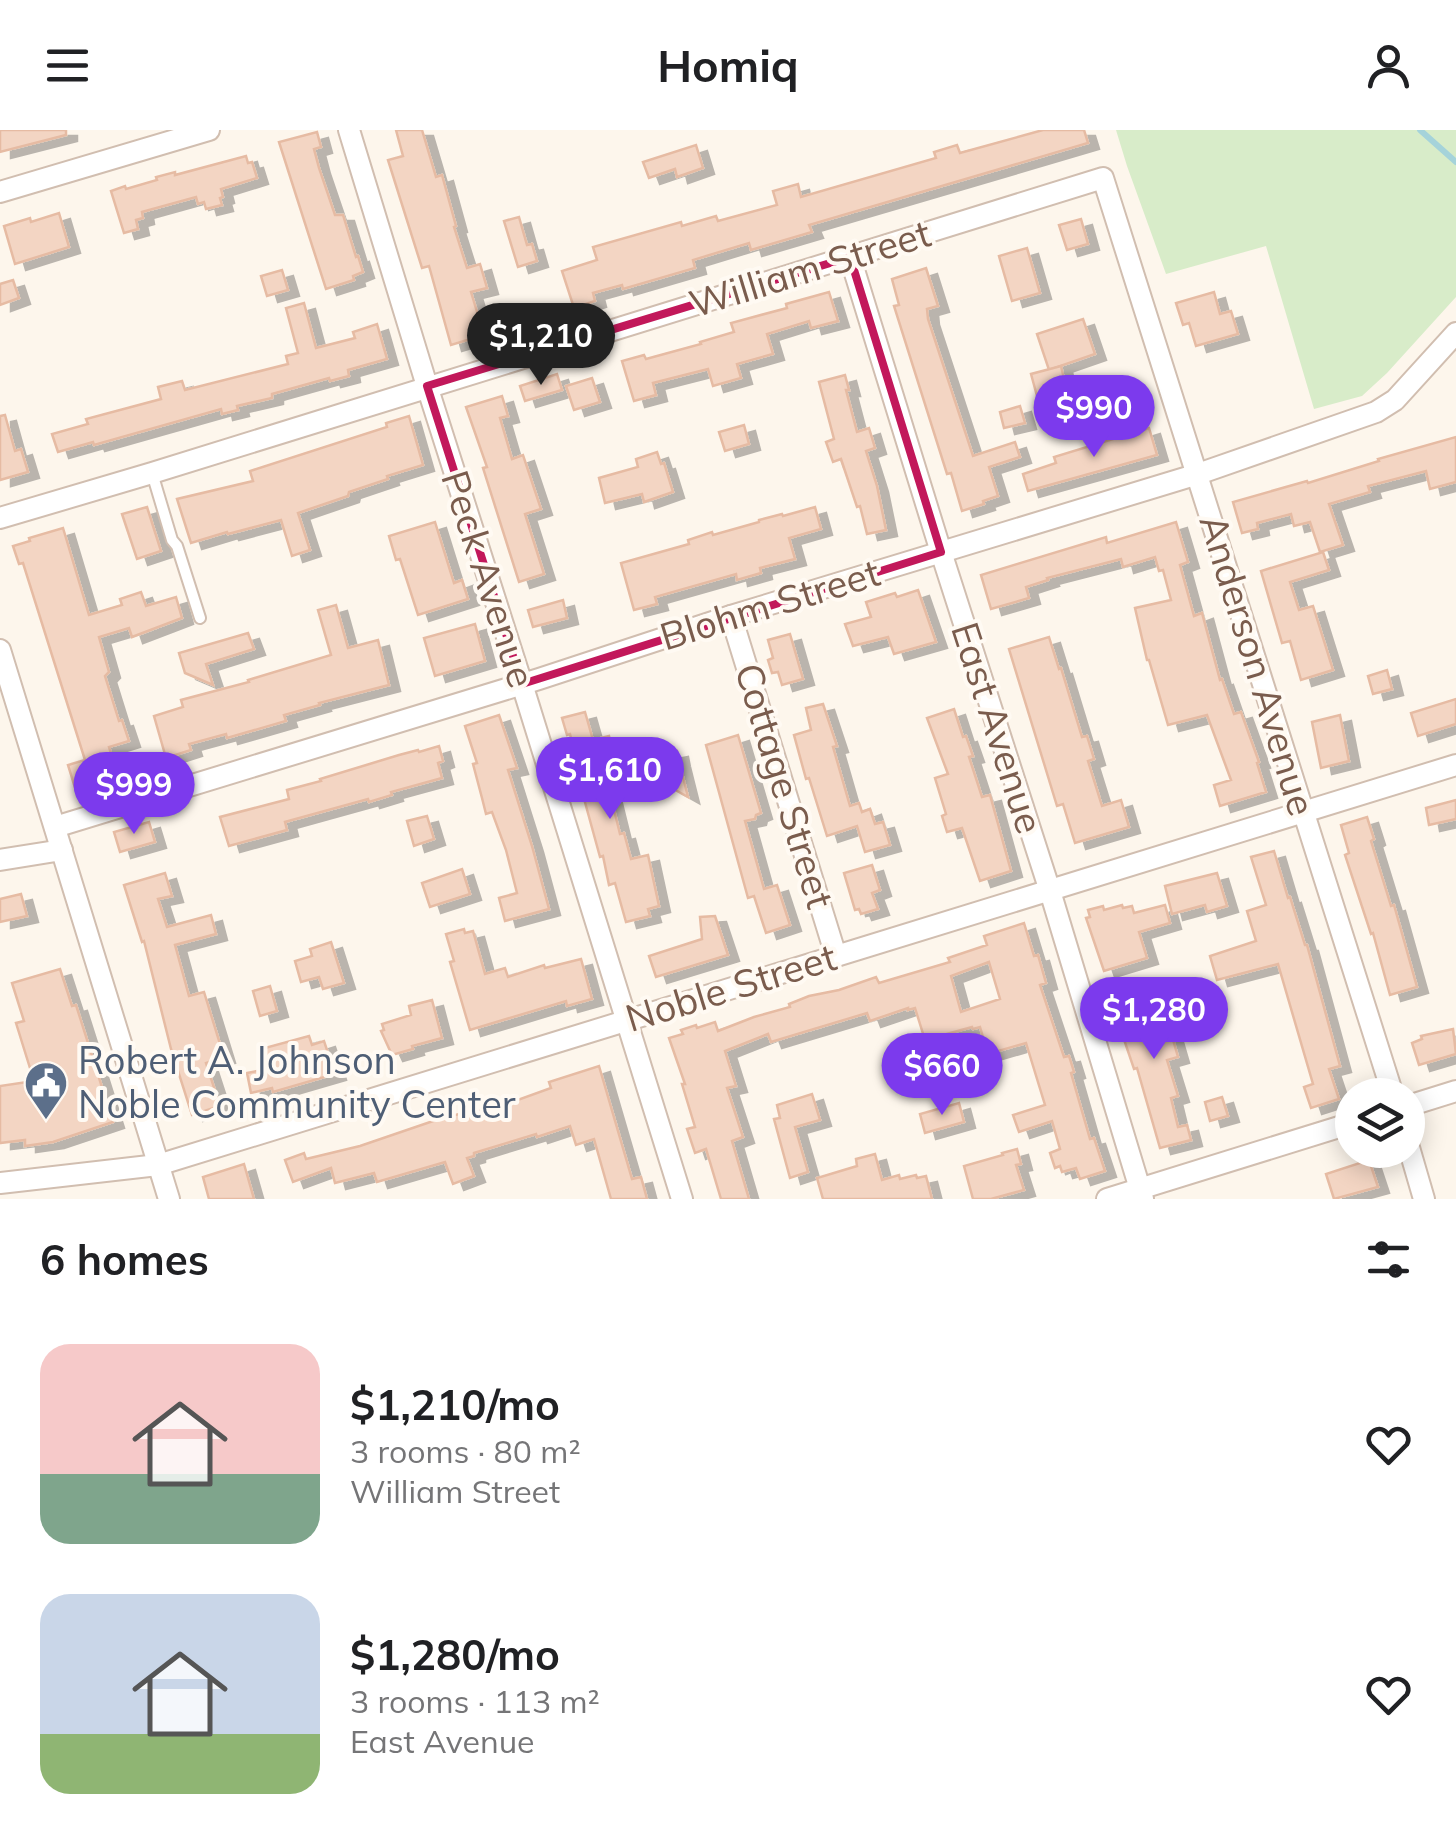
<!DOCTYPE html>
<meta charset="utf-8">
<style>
:root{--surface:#fff;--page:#f6f6f6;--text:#202124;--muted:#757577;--accent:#7c3aed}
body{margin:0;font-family:Mulish,sans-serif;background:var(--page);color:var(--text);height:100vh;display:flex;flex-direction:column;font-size:38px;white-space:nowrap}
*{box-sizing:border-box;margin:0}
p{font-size:32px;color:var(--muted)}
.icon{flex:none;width:55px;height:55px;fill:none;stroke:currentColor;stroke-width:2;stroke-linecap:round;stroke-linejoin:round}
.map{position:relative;height:1069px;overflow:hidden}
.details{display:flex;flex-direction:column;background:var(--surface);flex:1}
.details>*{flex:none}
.tools{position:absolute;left:1335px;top:948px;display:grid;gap:20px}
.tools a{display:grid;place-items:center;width:90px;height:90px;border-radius:50%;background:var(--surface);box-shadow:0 5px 25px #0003;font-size:50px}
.price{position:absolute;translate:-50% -85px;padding:0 22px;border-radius:35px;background:var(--accent);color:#fff;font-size:32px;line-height:65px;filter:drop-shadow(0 2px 5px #0008)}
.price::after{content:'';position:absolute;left:50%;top:60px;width:30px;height:22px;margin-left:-15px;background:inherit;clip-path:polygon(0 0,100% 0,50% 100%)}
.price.on{background:#222;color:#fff}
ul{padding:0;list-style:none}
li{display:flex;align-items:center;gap:30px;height:250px;padding:0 40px}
li span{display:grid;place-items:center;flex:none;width:280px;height:200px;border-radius:30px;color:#555}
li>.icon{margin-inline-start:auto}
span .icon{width:120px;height:120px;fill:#fffc;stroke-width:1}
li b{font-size:42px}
h2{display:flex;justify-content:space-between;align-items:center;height:120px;padding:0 40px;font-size:42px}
header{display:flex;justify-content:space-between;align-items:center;height:130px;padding:0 40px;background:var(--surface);font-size:45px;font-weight:700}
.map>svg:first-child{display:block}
.green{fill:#d8ecc9}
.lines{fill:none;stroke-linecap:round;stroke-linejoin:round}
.stream{stroke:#a5d3da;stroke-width:6}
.building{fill:#f3d5c3;stroke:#e6bba3;stroke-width:2.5;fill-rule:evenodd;filter:url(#shadow)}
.service-casing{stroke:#d1beb0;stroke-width:14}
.minor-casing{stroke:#d1beb0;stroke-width:24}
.service{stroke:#fff;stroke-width:10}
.minor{stroke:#fff;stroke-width:20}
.marked{fill:none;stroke:#c2185b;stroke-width:8;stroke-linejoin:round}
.labels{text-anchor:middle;stroke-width:8;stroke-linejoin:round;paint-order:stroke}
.street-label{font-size:38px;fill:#7a5c4d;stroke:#fffaf3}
.service-label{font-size:38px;fill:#4e5e75;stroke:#fffaf3;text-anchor:start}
</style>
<header><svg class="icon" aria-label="menu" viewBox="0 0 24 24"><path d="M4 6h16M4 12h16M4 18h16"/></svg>Homiq<svg class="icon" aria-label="person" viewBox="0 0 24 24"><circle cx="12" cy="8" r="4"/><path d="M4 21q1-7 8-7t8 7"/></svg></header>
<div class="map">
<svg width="1456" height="1069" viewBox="0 0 1456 1069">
<defs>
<filter id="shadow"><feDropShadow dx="11" dy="6" stdDeviation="0" flood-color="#0004"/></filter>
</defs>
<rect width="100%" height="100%" fill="#fdf6ec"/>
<!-- green -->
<path class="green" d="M 1116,0 L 1456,0 L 1456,167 L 1387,243 L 1362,266 L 1314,279 L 1266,116 L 1166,144 L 1127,36 Z"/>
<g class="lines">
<!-- stream -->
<path class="stream" d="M 1420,0 L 1456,32"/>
</g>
<!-- building -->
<g class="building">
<path d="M 0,0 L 66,0 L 66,5 L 0,22 Z"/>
<path d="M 396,0 L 422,0 L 436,47 L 442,45 L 456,96 L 454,97 L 467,138 L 480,134 L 487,158 L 471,162 L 484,205 L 451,215 L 429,136 L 422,138 L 388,30 L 403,26 Z"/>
<path d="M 1043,0 L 1084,0 L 1088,13 L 809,95 L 812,102 L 751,120 L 749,113 L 693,130 L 695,138 L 623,159 L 622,155 L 593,163 L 595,171 L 574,178 L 562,141 L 597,130 L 593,117 L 681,92 L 682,96 L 716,86 L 718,91 L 777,75 L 773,61 L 798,54 L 801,67 L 936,28 L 934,22 L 957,15 L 960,23 Z"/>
<path d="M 317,2 L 321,17 L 314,19 L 319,38 L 335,85 L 343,85 L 356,127 L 358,126 L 363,142 L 353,146 L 354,150 L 326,159 L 279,12 Z"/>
<path d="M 696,15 L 703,38 L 677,47 L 675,39 L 649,48 L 643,32 Z"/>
<path d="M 246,26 L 248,33 L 252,32 L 257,48 L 221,59 L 223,67 L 220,68 L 222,75 L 206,79 L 204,72 L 198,74 L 196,67 L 142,82 L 143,88 L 136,90 L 138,99 L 124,103 L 111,61 L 125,56 L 126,59 L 157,50 L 156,47 L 175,42 L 175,45 Z"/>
<path d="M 59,83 L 69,117 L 15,134 L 4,96 L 30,88 L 31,92 Z"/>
<path d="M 519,87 L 527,115 L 532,114 L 537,131 L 518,137 L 504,91 Z"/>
<path d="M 1081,89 L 1088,114 L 1067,120 L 1059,95 Z"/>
<path d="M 1027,118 L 1040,163 L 1012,171 L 999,126 Z"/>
<path d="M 926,138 L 938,176 L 927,179 L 928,189 L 973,326 L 1015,312 L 1020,327 L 989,337 L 998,366 L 983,371 L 984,374 L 962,381 L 951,343 L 947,344 L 894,176 L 899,175 L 892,149 Z"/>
<path d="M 282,140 L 288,160 L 267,166 L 261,146 Z"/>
<path d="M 13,150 L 19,168 L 0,175 L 0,154 Z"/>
<path d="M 829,162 L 838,191 L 811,198 L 809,191 L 767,204 L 773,224 L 737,234 L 741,248 L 713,256 L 708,239 L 653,253 L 656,265 L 634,271 L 622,231 L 644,225 L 646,229 L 701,214 L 700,212 L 734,202 L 731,193 L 787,178 L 786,174 Z"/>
<path d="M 1214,162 L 1220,184 L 1231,181 L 1238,204 L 1196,216 L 1189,193 L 1183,195 L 1176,173 Z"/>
<path d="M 304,173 L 316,218 L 355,208 L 353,202 L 377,194 L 387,229 L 348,240 L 349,246 L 330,251 L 329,248 L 272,264 L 272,268 L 237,276 L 238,280 L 222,284 L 221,279 L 94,315 L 93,312 L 58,322 L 52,304 L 88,294 L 86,289 L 161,269 L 158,257 L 182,251 L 185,260 L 288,234 L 286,226 L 298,223 L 286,178 Z"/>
<path d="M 1083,189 L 1095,224 L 1049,240 L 1037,204 Z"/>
<path d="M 1061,236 L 1066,258 L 1037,266 L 1031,244 Z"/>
<path d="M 557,244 L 562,260 L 525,271 L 520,256 Z"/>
<path d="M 845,245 L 849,260 L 846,260 L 857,302 L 869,298 L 875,318 L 866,321 L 877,356 L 886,400 L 867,404 L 860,376 L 857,377 L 841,329 L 833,332 L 826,312 L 834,309 L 819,252 Z"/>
<path d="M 592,248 L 600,272 L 574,280 L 566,256 Z"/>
<path d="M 502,266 L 508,286 L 500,288 L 512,329 L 523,325 L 541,379 L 525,384 L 544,444 L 519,452 L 483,338 L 487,337 L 466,277 Z"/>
<path d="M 1020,276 L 1025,293 L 1004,298 L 1000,282 Z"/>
<path d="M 5,285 L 15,321 L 21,319 L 28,342 L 0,350 L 0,286 Z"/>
<path d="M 409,286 L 423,335 L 387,346 L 388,349 L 349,362 L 348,366 L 298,383 L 310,420 L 292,426 L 281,390 L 228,404 L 227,402 L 191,413 L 177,369 L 253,351 L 250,341 L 387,297 L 386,293 Z"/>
<path d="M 744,295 L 749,314 L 725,321 L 719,302 Z"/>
<path d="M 1149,298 L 1157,325 L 1028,361 L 1023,344 L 1056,333 L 1054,327 Z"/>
<path d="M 1456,307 L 1456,352 L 1430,359 L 1426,341 L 1368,356 L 1370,362 L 1329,374 L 1343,415 L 1320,422 L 1310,392 L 1294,396 L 1291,384 L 1257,393 L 1258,399 L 1242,403 L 1233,372 L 1307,351 L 1308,353 L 1379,331 L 1378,329 Z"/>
<path d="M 657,322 L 661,334 L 664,333 L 673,362 L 644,372 L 642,364 L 605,373 L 599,348 L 638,337 L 636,329 Z"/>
<path d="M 147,377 L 161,421 L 137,429 L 122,384 Z"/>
<path d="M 815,377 L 821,399 L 789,408 L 795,429 L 760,438 L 761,443 L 737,450 L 736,444 L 655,467 L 657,474 L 634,480 L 621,433 L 689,414 L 688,410 L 712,402 L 713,405 L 759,392 L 759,390 L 782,384 L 783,386 Z"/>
<path d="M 435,392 L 454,453 L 462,450 L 468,469 L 418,485 L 400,429 L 396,430 L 389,406 Z"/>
<path d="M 1176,392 L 1188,432 L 1180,435 L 1194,486 L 1202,483 L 1220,550 L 1222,549 L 1234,584 L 1241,582 L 1259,632 L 1257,633 L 1266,662 L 1220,676 L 1214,655 L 1231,650 L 1207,585 L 1168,595 L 1149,530 L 1147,530 L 1135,478 L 1171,470 L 1163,440 L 1159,441 L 1155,427 L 1123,437 L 1121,429 L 1047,448 L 1048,450 L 1026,457 L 1029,468 L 991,479 L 981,445 L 1106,407 L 1107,413 Z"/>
<path d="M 63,398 L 89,485 L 122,475 L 120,469 L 141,462 L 146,476 L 176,467 L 182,488 L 132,507 L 129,498 L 99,507 L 109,542 L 105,546 L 119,591 L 122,590 L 129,611 L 109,617 L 119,648 L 76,661 L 68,635 L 85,630 L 23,433 L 19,434 L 13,416 L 30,411 L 29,408 Z"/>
<path d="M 1323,422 L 1329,440 L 1290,452 L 1299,480 L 1313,476 L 1333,540 L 1301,550 L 1290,511 L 1282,513 L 1261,441 Z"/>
<path d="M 918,460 L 936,512 L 894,524 L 888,507 L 853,516 L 845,494 L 871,487 L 866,472 L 895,463 L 897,467 Z"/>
<path d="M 563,470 L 567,488 L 533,497 L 528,480 Z"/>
<path d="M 336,475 L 348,518 L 378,510 L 389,555 L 319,573 L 320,575 L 284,585 L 286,591 L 227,608 L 226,604 L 189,614 L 191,620 L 166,628 L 154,586 L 183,577 L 181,570 L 249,552 L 248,550 L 331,525 L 318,480 Z"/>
<path d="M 475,494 L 485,531 L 435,546 L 424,508 Z"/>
<path d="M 248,503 L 254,519 L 206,534 L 213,555 L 185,543 L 179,523 Z"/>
<path d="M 790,504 L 803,549 L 782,555 L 778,542 L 772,543 L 768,530 L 773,528 L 768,510 Z"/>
<path d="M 1049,507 L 1059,539 L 1061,538 L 1082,607 L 1087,606 L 1094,629 L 1088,631 L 1102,676 L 1121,670 L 1129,697 L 1075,713 L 1063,674 L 1057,676 L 1009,519 Z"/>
<path d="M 1387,540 L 1392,559 L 1373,564 L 1368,546 Z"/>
<path d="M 1456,569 L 1456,594 L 1418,606 L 1411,583 Z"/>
<path d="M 823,574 L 837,616 L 833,617 L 850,676 L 859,673 L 862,682 L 870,679 L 875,694 L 883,692 L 890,715 L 865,722 L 857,696 L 827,706 L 809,648 L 806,649 L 794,605 L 811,600 L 806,578 Z"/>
<path d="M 954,579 L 963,607 L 966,606 L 973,626 L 969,627 L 982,667 L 990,665 L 1011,741 L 980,751 L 962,698 L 947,702 L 942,686 L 946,684 L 935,648 L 948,644 L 927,588 Z"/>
<path d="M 585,582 L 593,610 L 609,606 L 615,632 L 603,635 L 620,704 L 624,703 L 631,729 L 648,725 L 659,776 L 648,779 L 650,786 L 626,792 L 615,753 L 609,755 L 603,726 L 600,727 L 580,654 L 582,654 L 570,604 L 567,605 L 562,588 Z"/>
<path d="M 499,585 L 517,638 L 508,640 L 532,716 L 549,779 L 505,791 L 499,768 L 517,763 L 506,720 L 492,682 L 486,684 L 482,668 L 473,634 L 477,633 L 465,596 Z"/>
<path d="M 1340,585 L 1349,631 L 1321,638 L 1312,592 Z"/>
<path d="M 738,605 L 761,683 L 756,685 L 755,689 L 745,691 L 764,759 L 777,755 L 790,795 L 766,803 L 754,766 L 748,768 L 706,615 Z"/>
<path d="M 439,616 L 443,631 L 438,633 L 442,648 L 391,662 L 392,665 L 369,672 L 368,669 L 285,692 L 287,700 L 229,716 L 220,687 L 289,669 L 287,660 L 321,651 L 320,649 L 399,625 L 418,620 L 419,622 Z"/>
<path d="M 677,621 L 679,631 L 688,667 L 670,657 L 662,624 Z"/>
<path d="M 1456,670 L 1456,689 L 1429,695 L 1426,678 Z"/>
<path d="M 427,686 L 434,709 L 414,716 L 407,691 Z"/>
<path d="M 1367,687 L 1374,709 L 1371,711 L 1391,776 L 1394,775 L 1417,857 L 1390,865 L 1373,803 L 1371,804 L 1345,725 L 1349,723 L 1341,695 Z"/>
<path d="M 149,692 L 155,712 L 120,722 L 114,702 Z"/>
<path d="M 1274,721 L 1288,768 L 1290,767 L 1305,815 L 1307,815 L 1340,936 L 1329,939 L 1339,969 L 1311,978 L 1304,957 L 1313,954 L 1278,834 L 1217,850 L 1210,826 L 1256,811 L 1247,781 L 1266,775 L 1251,727 Z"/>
<path d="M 872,735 L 880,760 L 872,763 L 878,779 L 861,784 L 859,779 L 855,780 L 844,743 Z"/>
<path d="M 462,739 L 470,764 L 430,777 L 422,753 Z"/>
<path d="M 165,743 L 172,766 L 158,769 L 167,797 L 211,785 L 216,804 L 175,815 L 189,866 L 204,862 L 224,927 L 206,933 L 220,976 L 192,985 L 171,919 L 144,811 L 142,812 L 124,755 Z"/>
<path d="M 1217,743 L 1227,776 L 1207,782 L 1205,775 L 1201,776 L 1172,784 L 1165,756 Z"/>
<path d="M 21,764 L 27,786 L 0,792 L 0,769 Z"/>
<path d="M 1122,775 L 1123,778 L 1132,776 L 1134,783 L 1165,775 L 1170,793 L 1139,802 L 1147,828 L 1104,841 L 1086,788 L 1090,787 L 1088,780 L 1103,776 L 1104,780 Z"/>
<path d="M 715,786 L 728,825 L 656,847 L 649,826 L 702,809 L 700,787 Z"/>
<path d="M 1024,793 L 1034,826 L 1038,825 L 1046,853 L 1040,855 L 1064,927 L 1069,926 L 1074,942 L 1071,943 L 1090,1009 L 1094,1008 L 1105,1041 L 1080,1049 L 1076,1038 L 1062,1042 L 1060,1036 L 1055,1038 L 1050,1023 L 1060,1019 L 1052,991 L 1019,1002 L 1013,985 L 1045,975 L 1026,913 L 988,924 L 980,897 L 973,899 L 972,897 L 925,910 L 915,878 L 908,880 L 908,878 L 870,891 L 867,883 L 771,912 L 768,904 L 725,921 L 736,956 L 727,958 L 743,1007 L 732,1011 L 749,1069 L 721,1069 L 706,1019 L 695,1023 L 687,999 L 695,997 L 682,954 L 685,954 L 669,908 L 683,904 L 681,900 L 696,895 L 697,898 L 715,892 L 718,901 L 754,887 L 790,877 L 789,874 L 809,866 L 839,860 L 876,847 L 879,853 L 950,832 L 948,828 L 987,815 L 984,806 ZM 989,832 L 1000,869 L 961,882 L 951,846 Z"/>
<path d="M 464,799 L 465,803 L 473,801 L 485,844 L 505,838 L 508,847 L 544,835 L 545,838 L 581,829 L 592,869 L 567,876 L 566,871 L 470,900 L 450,832 L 454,831 L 446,804 Z"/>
<path d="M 331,812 L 344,853 L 323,859 L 319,847 L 301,852 L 295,831 L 312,826 L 310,819 Z"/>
<path d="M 60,839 L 72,876 L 76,875 L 113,992 L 53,1012 L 25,1016 L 25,1010 L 0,1013 L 0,956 L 34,951 L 16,893 L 24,891 L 12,853 Z"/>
<path d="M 270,856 L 277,881 L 260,886 L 253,861 Z"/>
<path d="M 1158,863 L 1159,868 L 1164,867 L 1170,889 L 1167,889 L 1178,927 L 1167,930 L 1178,966 L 1171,968 L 1178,997 L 1187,995 L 1191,1010 L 1160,1018 L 1137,938 L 1134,939 L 1114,880 L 1130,875 L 1129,870 Z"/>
<path d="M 432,870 L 442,908 L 412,916 L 413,919 L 392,925 L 381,901 L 384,900 L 382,894 L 411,885 L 409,876 Z"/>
<path d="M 1453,899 L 1456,924 L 1419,935 L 1412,913 L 1422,909 L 1421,906 Z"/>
<path d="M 309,906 L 312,915 L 324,911 L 335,944 L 273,962 L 272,958 L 251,963 L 247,943 L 267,939 L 261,919 Z"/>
<path d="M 599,936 L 632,1049 L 641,1047 L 647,1069 L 611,1069 L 594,1009 L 576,1015 L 570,996 L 537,1007 L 536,1004 L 474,1023 L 474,1026 L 467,1028 L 474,1046 L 453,1054 L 445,1032 L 377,1052 L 374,1043 L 335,1053 L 331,1038 L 293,1052 L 285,1030 L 304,1023 L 306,1029 L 360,1016 L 439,989 L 463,983 L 463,985 L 503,973 L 504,975 L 551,958 L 549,952 Z"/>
<path d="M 812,964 L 820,990 L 795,997 L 808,1042 L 790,1048 L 774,989 L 780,988 L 777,975 Z"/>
<path d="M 1222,967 L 1228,986 L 1210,991 L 1205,972 Z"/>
<path d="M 959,973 L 964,992 L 925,1003 L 920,984 Z"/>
<path d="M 1017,1019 L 1021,1034 L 1016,1035 L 1024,1060 L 991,1069 L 973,1069 L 964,1036 L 1003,1025 L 1002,1023 Z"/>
<path d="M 875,1024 L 882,1050 L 899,1045 L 900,1049 L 916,1045 L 917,1048 L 926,1046 L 932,1069 L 823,1069 L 817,1048 L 857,1036 L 856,1029 Z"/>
<path d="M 1369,1030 L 1378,1057 L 1334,1069 L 1326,1044 Z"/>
<path d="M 244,1034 L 254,1069 L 209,1069 L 203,1047 Z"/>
</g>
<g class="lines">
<!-- service casing -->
<g class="service-casing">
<path id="service" d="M 152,343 L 172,410 L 177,416 L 200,488"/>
</g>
<!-- minor casing -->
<g class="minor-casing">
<g id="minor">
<path d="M 349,0 L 427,256 L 522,554 L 682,1069"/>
<path d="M 0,62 L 209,0"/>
<path d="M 850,127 L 941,422 L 1050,761 L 1143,1069"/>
<path d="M 0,388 L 152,343 L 1103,48 L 1393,965"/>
<path d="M 731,486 L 836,826"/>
<path d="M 0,520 L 169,1069"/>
<path d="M 55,697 L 539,549 L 731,486 L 1198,344 L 1376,282 L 1395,270 L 1456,203"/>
<path d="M 0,730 L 62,720"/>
<path d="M 1408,976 L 1456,961"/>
<path d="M 1408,1014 L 1424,1069"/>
<path d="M 0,1053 L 158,1035 L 1456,635"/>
<path d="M 1107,1069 L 1352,993"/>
</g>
</g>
<!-- service -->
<use href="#service" class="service"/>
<!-- minor -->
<use href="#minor" class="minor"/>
</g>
<!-- marked area -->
<path class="marked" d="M 850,127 L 941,422 L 522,554 L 427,256 Z"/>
<!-- icons -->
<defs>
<g id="civic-pin" transform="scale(2.25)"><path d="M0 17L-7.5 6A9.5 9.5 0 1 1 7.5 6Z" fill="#5c6f8a" stroke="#fffaf3"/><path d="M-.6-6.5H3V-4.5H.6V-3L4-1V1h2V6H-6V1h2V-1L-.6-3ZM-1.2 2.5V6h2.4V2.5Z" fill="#fff"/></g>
</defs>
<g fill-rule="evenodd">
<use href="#civic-pin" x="46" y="953"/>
</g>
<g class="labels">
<!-- street labels -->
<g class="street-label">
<text transform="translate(810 139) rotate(-17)" y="13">William Street</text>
<text transform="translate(488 449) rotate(72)" y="13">Peck Avenue</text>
<text transform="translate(770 475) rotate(-17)" y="13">Blohm Street</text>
<text transform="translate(1257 535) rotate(73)" y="13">Anderson Avenue</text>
<text transform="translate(997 598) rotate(72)" y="13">East Avenue</text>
<text transform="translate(784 656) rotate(73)" y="13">Cottage Street</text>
<text transform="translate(731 858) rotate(-17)" y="13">Noble Street</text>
</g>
<!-- service labels -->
<g class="service-label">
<text x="78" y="944">Robert A. Johnson<tspan x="78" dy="44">Noble Community Center</tspan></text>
</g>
</g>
</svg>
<div class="tools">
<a><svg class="icon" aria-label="layers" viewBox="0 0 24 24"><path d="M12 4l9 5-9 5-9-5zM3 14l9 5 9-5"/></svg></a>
</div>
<b class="price on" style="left:541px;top:258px">$1,210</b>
<b class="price" style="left:1094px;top:330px">$990</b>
<b class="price" style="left:610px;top:692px">$1,610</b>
<b class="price" style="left:134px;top:707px">$999</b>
<b class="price" style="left:1154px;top:932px">$1,280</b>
<b class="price" style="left:942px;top:988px">$660</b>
</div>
<section class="details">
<h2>6 homes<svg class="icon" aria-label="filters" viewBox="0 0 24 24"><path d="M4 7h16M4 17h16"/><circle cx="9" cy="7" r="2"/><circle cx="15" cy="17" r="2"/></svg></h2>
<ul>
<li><span style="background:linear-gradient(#f6c9c9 65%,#7fa58c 0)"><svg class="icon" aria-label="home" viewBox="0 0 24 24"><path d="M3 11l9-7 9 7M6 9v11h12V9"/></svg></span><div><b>$1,210/mo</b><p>3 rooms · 80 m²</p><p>William Street</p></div><svg class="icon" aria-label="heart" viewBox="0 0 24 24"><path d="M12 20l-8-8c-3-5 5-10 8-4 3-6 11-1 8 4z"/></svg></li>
<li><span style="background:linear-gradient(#c9d6e8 70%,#8fb573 0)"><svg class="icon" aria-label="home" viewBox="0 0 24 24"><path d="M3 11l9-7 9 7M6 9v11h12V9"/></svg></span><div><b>$1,280/mo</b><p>3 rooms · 113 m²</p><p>East Avenue</p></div><svg class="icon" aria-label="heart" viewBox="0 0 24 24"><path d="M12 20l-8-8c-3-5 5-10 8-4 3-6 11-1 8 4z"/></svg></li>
</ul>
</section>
